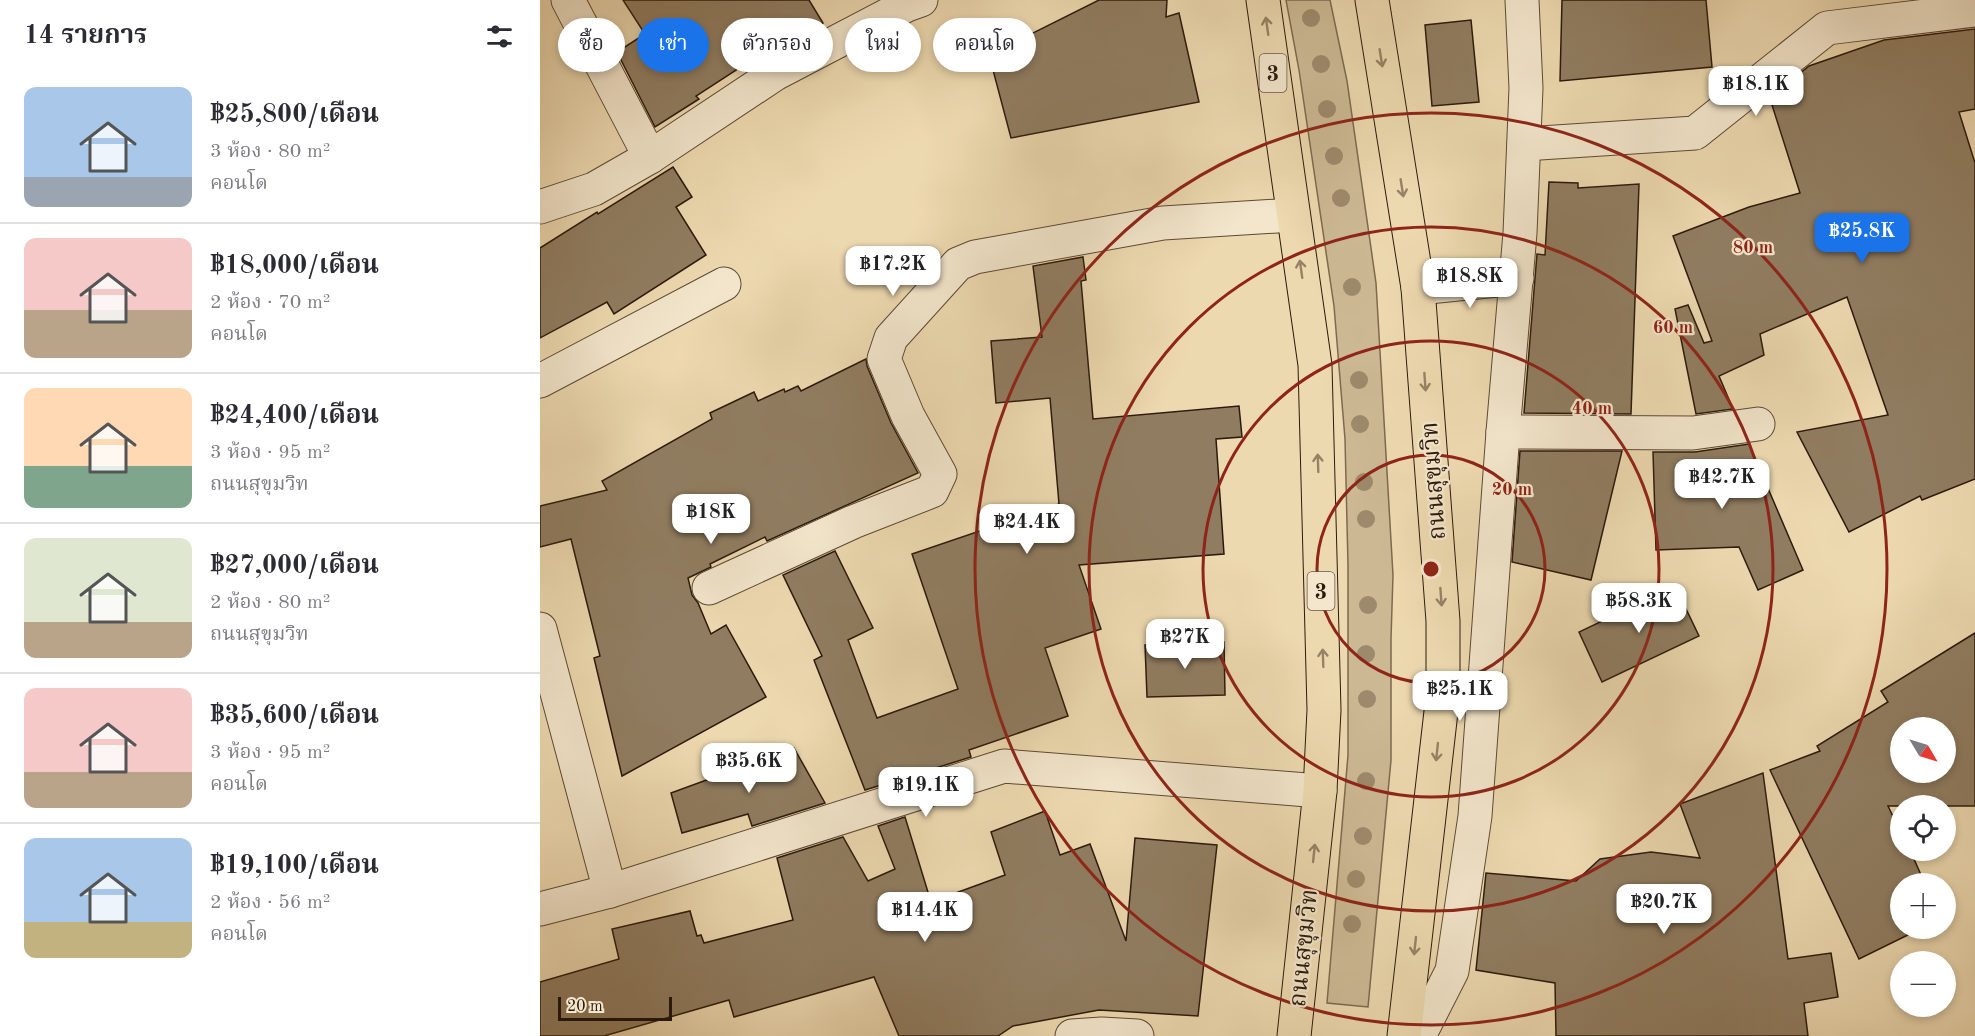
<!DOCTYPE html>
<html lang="th">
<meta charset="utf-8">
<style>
:root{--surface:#fff;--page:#f2f2f3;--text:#2b2b33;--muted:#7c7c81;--line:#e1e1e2;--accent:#1a73e8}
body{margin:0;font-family:"Old Standard TT","Noto Serif Thai",serif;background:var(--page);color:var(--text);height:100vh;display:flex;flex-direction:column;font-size:22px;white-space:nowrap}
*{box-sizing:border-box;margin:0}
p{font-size:20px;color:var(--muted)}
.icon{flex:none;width:33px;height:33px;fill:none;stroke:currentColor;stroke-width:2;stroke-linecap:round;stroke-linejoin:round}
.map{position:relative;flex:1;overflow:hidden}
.sheet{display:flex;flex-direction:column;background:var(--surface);width:540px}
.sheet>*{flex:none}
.top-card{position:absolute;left:18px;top:18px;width:570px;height:54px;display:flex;gap:12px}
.needle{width:39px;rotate:128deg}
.buttons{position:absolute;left:1350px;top:717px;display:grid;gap:12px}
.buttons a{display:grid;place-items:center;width:66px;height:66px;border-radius:50%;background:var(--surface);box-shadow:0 3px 9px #0003;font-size:30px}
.scale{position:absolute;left:18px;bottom:15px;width:114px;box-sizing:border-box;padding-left:6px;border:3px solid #2b1a0c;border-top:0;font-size:16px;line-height:21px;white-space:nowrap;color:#2b1a0c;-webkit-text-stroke:4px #f3e6cc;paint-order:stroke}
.price{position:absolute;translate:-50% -51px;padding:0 14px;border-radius:12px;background:#fff;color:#222;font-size:20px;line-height:39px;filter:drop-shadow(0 2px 3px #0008)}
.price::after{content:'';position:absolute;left:50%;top:36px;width:18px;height:14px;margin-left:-9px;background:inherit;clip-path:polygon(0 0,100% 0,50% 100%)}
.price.current{background:var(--accent);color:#fff}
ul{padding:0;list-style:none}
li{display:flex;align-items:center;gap:18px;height:150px;padding:0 24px}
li+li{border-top:2px solid var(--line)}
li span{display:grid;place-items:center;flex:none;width:168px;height:120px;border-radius:12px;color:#555}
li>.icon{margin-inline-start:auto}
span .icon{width:72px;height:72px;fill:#fffc;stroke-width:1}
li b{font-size:26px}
h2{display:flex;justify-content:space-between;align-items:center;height:72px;padding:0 24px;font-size:26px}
.chip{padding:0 21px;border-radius:27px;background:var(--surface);box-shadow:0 3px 9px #0003;font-size:21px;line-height:54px}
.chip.current{background:var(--accent);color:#fff}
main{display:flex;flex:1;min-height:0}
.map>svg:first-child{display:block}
.green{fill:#ccb994;stroke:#7c6a50;stroke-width:1.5}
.building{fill:#907d61;stroke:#2b1a0c;stroke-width:1.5;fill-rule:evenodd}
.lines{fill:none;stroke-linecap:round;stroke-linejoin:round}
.street-casing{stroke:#5c4a35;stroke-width:35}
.highway-casing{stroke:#2b1a0c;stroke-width:35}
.street{stroke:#f3e6cc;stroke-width:33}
.highway{stroke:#edd9b0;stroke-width:33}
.tree{fill:#9d8a6c}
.oneway{stroke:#968366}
.ring{fill:none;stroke:#8f2418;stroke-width:3}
.labels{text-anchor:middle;stroke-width:4.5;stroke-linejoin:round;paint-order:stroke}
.shield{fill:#f3e6cc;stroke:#675746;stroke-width:1.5}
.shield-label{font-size:22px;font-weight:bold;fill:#2b1a0c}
.street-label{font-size:24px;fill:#2b1a0c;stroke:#f3e6cc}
.centre{fill:#8f2418;stroke:#f3e6cc;stroke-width:3}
.ring-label{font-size:18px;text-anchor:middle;font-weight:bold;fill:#8f2418;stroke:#f3e6cc;stroke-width:4.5;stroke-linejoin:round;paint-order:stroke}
</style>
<main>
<section class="sheet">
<h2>14 รายการ<svg class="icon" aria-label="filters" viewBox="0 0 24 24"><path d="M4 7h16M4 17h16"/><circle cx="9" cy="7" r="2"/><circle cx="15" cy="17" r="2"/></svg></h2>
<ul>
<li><span style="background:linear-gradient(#a9c7e8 75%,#9aa5b1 0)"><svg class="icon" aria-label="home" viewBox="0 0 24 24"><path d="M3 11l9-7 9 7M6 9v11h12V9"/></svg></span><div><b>฿25,800/เดือน</b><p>3 ห้อง · 80 m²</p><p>คอนโด</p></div></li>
<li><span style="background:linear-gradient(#f6c9c9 60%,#b9a48a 0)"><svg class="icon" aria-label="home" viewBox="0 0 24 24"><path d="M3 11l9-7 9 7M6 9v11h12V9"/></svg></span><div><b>฿18,000/เดือน</b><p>2 ห้อง · 70 m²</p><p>คอนโด</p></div></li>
<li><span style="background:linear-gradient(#ffd9b3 65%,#7fa58c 0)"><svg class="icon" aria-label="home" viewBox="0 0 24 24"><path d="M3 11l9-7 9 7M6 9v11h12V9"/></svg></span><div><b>฿24,400/เดือน</b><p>3 ห้อง · 95 m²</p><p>ถนนสุขุมวิท</p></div></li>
<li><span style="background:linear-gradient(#dfe7d0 70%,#b9a48a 0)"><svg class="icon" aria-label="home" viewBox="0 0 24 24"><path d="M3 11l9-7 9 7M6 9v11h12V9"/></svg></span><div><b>฿27,000/เดือน</b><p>2 ห้อง · 80 m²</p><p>ถนนสุขุมวิท</p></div></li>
<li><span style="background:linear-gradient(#f6c9c9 70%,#b9a48a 0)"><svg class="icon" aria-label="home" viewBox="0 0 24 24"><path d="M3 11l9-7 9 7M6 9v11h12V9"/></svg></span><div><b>฿35,600/เดือน</b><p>3 ห้อง · 95 m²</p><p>คอนโด</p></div></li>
<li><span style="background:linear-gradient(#a9c7e8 70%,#c2b280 0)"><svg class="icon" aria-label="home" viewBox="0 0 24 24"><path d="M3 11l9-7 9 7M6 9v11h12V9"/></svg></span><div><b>฿19,100/เดือน</b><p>2 ห้อง · 56 m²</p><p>คอนโด</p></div></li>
</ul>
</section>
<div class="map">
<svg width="1435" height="1036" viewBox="0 0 1435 1036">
<rect width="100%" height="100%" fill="#edd9b0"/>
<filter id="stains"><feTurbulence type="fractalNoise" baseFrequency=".00333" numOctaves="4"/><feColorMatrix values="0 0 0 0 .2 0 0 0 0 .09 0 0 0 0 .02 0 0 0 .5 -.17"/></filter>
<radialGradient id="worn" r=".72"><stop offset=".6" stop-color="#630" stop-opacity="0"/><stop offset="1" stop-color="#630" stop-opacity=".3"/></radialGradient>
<!-- green -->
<path class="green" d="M 746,0 L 790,0 L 807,81 L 836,283 L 853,575 L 851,639 L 851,760 L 828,1007 L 787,1003 L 808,755 L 808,565 L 805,439 L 794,306 L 759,70 Z"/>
<!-- building -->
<g class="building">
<path d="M 83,0 L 269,0 L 283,23 L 219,62 L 216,57 L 156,96 L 159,99 L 115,127 L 77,52 L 105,34 Z"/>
<path d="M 559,0 L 627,0 L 626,17 L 639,13 L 659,102 L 471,138 L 449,55 Z"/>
<path d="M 1022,0 L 1166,0 L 1172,67 L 1020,81 Z"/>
<path d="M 931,20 L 939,102 L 892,106 L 885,25 Z"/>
<path d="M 1435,29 L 1435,109 L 1419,112 L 1435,163 L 1435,479 L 1382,500 L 1380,496 L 1309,532 L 1257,432 L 1348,415 L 1307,297 L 1220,334 L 1224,355 L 1179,376 L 1193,409 L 1156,414 L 1135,309 L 1148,305 L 1164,343 L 1172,341 L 1133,236 L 1209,207 L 1260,193 L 1232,105 L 1240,102 L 1237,92 L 1269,66 L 1344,40 Z"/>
<path d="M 133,167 L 152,197 L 136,207 L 166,255 L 74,314 L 67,302 L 0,338 L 0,248 L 57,212 L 58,214 Z"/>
<path d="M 1009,182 L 1038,183 L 1038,188 L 1099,184 L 1091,414 L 984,413 L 997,254 L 1005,255 Z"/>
<path d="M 543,257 L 546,280 L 541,281 L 553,419 L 699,406 L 702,437 L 676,439 L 684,554 L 539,565 L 561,629 L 505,648 L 528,716 L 429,750 L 431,757 L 325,790 L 274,660 L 282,656 L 243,575 L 295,551 L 333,628 L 308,640 L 337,718 L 418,689 L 372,554 L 519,504 L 510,398 L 456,403 L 451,341 L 502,337 L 493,266 Z"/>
<path d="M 326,359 L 327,366 L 351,423 L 378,473 L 227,541 L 225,537 L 170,564 L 171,567 L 148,578 L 152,595 L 158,603 L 171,634 L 186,625 L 226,697 L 82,776 L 54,658 L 60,656 L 31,539 L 0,547 L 0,506 L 67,490 L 62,481 L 172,419 L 170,413 L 214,392 L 218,401 L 244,389 L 245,392 L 258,386 L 261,391 Z"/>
<path d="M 1209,444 L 1263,570 L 1218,590 L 1199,547 L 1116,550 L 1113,452 L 1155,452 Z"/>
<path d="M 980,451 L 1082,451 L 1051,580 L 972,562 Z"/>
<path d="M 1135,586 L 1159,636 L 1062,682 L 1039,632 Z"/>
<path d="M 1435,633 L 1435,806 L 1348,806 L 1360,831 L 1360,850 L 1370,850 L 1385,884 L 1360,884 L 1360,928 L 1382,928 L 1319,959 L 1230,770 L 1280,751 L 1277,746 L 1348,702 L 1341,691 ZM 1360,728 L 1406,728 L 1406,772 L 1360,772 Z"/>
<path d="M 684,642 L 685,695 L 607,697 L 605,645 Z"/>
<path d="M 254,748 L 285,803 L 212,826 L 208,814 L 142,833 L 131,793 Z"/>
<path d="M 1223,773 L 1248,959 L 1291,953 L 1298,997 L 1264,1003 L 1268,1036 L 1016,1036 L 1015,983 L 936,970 L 946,873 L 1036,881 L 1060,859 L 1111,852 L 1160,858 L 1140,804 Z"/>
<path d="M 505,811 L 520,855 L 550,844 L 586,941 L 595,838 L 677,845 L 658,1016 L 559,1010 L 473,1026 L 458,1036 L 359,1036 L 334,977 L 194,1017 L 189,1000 L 64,1036 L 0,1036 L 0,982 L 79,959 L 72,929 L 150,911 L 157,936 L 161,935 L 164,943 L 253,920 L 237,858 L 303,837 L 328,881 L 355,869 L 338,826 L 365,817 L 391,902 L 465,875 L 451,832 Z"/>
</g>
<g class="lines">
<!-- street casing -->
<g class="street-casing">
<g id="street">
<path d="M 28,0 L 110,157"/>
<path d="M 984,144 L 1155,133 L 1287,28 L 1435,10"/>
<path d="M 0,207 L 54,189 L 110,157 L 235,74 L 367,5 L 381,0"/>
<path d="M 878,288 L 977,278"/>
<path d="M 0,381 L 184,284"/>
<path d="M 963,432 L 1153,433 L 1218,424"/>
<path d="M 169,588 L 313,522 L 392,491 L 400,474 L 368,416 L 344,359 L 351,338 L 418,264 L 435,257 L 623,223 L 753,215"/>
<path d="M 0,629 L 70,891"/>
<path d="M 0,909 L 70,891 L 464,766 L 780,791"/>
<path d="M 532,1036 L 562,1034 L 597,1036"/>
<path d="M 879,1036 L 912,971 L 935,816 L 963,432 L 980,233 L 986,88 L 982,0"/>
</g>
</g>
<!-- highway casing -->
<g class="highway-casing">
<g id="highway">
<path d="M 723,0 L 775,365 L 784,710 L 780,791 L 754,1036"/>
<path d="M 832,0 L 878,288 L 903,621 L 903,694 L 864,1036"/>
</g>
</g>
<!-- street -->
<use href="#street" class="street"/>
<!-- highway -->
<use href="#highway" class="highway"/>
</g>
<!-- trees -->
<g class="tree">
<circle cx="771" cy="18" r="9"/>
<circle cx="781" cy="64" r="9"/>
<circle cx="787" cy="109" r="9"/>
<circle cx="794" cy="156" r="9"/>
<circle cx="801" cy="198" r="9"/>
<circle cx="812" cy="287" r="9"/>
<circle cx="819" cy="380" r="9"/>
<circle cx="820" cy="424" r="9"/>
<circle cx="824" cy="482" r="9"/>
<circle cx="826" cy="519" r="9"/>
<circle cx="828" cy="605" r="9"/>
<circle cx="826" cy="654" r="9"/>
<circle cx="827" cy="699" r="9"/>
<circle cx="826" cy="781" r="9"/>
<circle cx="823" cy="836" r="9"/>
<circle cx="816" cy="879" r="9"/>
<circle cx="812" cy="924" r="9"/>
</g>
<!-- one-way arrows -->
<defs><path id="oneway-shaft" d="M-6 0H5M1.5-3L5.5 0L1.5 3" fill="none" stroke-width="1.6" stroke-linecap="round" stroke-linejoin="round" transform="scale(1.5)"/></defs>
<g class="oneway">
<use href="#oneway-shaft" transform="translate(727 26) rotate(-98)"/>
<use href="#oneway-shaft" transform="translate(841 58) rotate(81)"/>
<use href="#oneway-shaft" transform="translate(862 188) rotate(81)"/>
<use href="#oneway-shaft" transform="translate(761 269) rotate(-98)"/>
<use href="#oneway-shaft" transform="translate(885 382) rotate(86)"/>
<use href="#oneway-shaft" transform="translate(778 463) rotate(-92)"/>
<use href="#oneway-shaft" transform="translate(901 597) rotate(86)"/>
<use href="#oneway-shaft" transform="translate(783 658) rotate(-92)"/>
<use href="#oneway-shaft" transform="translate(897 752) rotate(96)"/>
<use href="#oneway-shaft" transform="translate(774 853) rotate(-84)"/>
<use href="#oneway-shaft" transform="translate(875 946) rotate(96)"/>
</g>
<!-- distance rings -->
<g class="ring">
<circle cx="891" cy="569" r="114"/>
<circle cx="891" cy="569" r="228"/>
<circle cx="891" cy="569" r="342"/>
<circle cx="891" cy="569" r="456"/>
</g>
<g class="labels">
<!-- shield labels -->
<g class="shield">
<rect x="719.5" y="54" width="27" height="38" rx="4.5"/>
<rect x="767.5" y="572" width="27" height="38" rx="4.5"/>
</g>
<g class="shield-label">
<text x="733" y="81">3</text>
<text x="781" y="599">3</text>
</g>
<!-- street labels -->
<g class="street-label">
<text transform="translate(893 481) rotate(-94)" y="8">ถนนสุขุมวิท</text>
<text transform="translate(763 948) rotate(-84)" y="8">ถนนสุขุมวิท</text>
</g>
</g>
<circle cx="891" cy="569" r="9" class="centre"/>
<g class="ring-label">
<text x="1213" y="253">80 m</text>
<text x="1133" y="333">60 m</text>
<text x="1052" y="414">40 m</text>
<text x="972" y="495">20 m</text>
</g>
<rect width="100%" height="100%" filter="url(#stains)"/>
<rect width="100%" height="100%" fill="url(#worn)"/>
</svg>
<div class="buttons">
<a><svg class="needle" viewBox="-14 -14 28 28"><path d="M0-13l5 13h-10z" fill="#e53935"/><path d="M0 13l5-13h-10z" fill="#7c7c81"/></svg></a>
<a><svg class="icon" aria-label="locate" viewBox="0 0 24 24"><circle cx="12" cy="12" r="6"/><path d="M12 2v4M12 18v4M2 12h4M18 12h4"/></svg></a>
<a>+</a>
<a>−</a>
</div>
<div class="scale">20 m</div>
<b class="price" style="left:1216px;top:117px">฿18.1K</b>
<b class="price current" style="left:1322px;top:264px">฿25.8K</b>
<b class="price" style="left:353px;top:297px">฿17.2K</b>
<b class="price" style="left:930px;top:309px">฿18.8K</b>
<b class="price" style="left:1182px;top:510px">฿42.7K</b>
<b class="price" style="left:171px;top:545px">฿18K</b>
<b class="price" style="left:487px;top:555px">฿24.4K</b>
<b class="price" style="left:1099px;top:634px">฿58.3K</b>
<b class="price" style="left:645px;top:670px">฿27K</b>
<b class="price" style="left:920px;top:722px">฿25.1K</b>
<b class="price" style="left:209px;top:794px">฿35.6K</b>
<b class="price" style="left:386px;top:818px">฿19.1K</b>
<b class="price" style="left:1124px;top:935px">฿20.7K</b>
<b class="price" style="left:385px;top:943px">฿14.4K</b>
<div class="top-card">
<a class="chip">ซื้อ</a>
<a class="chip current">เช่า</a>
<a class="chip">ตัวกรอง</a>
<a class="chip">ใหม่</a>
<a class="chip">คอนโด</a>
</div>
</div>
</main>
